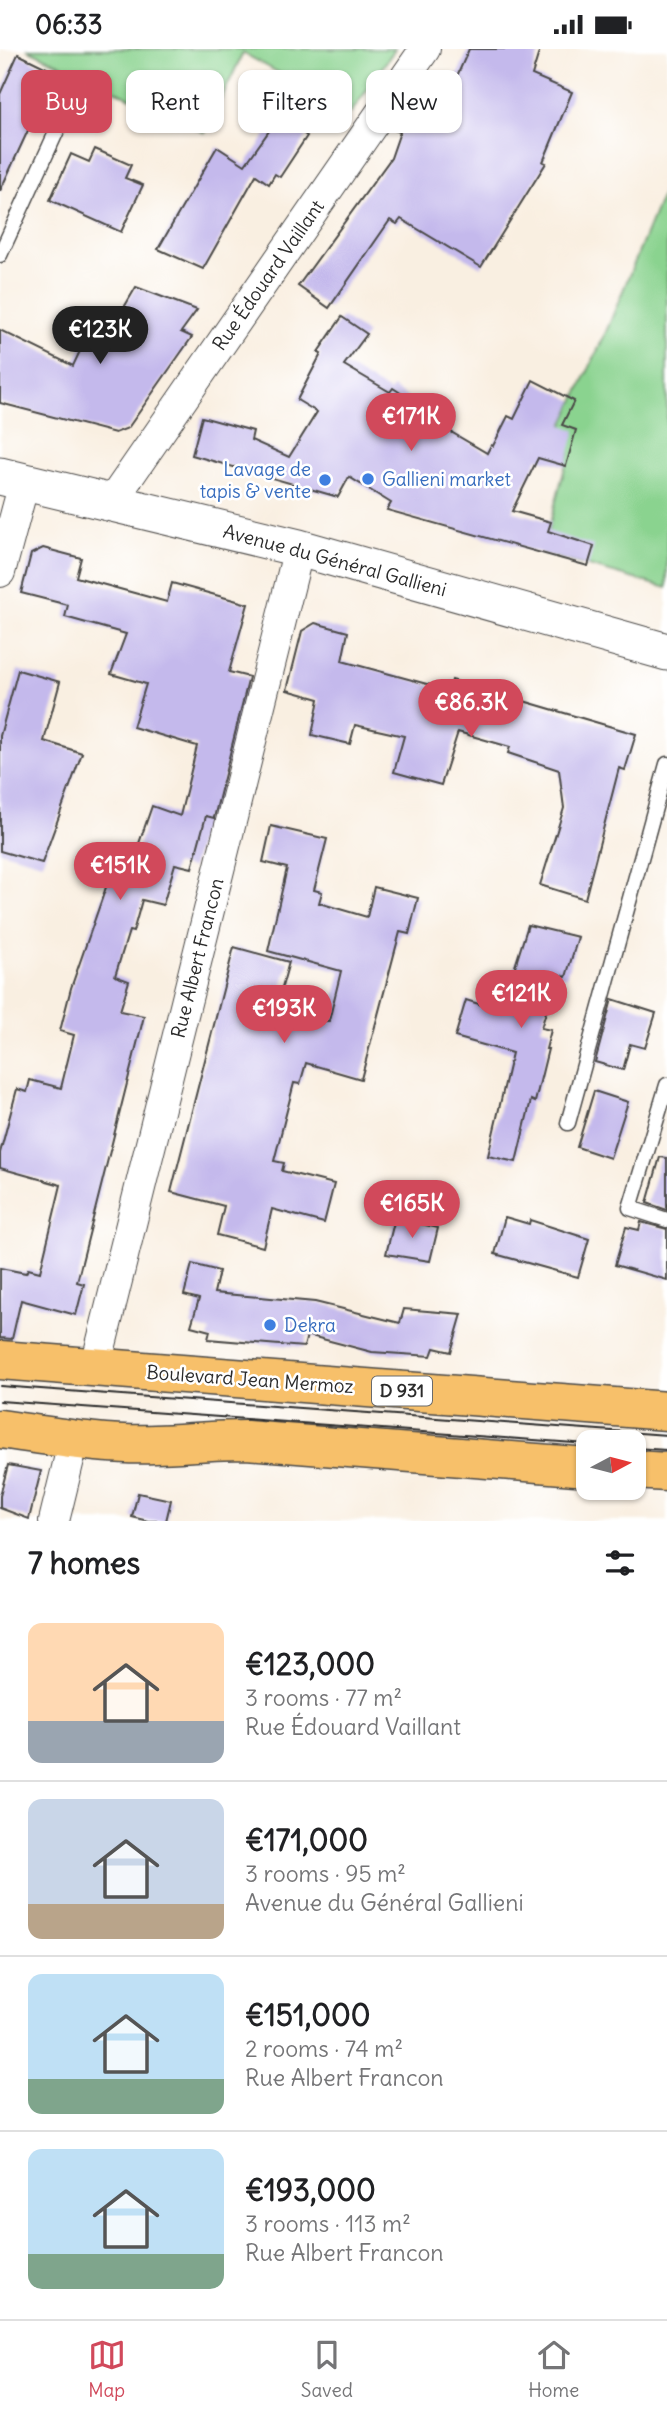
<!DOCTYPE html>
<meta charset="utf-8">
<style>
:root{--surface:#fff;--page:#f6f6f6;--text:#202124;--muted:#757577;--line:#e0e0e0;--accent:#d1495b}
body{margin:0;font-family:Delius,sans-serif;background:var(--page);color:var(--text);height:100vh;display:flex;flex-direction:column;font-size:26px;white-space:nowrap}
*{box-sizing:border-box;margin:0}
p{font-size:23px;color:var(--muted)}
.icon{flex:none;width:38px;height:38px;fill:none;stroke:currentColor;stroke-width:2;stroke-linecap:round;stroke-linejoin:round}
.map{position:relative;height:1472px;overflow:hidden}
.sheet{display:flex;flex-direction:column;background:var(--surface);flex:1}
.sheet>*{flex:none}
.top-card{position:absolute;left:21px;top:21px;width:626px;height:63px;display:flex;gap:14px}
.needle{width:46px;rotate:83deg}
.fabs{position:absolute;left:576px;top:1381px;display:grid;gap:14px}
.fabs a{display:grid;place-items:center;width:70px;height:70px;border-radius:14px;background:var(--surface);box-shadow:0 2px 5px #0004;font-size:35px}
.price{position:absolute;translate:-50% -60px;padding:0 16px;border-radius:24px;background:var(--accent);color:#fff;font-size:23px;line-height:46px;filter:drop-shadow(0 2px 4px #0008)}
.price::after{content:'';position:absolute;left:50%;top:42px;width:21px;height:16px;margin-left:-10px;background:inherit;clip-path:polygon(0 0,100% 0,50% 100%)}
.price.selected{background:#222;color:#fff}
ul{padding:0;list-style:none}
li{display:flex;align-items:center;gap:21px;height:175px;padding:0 28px}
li+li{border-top:2px solid var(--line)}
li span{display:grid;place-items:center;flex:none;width:196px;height:140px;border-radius:14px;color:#555}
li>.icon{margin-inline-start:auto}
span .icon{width:84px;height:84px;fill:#fffc;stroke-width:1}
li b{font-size:30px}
h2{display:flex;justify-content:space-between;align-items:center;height:84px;padding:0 28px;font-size:30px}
.chip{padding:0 24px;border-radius:14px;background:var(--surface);box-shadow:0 2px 5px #0004;font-size:24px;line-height:63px}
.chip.selected{background:var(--accent);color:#fff}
.status{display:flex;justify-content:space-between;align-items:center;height:49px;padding:0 35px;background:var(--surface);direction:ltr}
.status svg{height:19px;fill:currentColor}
.tab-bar{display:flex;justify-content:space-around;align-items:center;height:98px;border-top:2px solid var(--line);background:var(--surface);font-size:19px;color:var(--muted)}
.tab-bar a{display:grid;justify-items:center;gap:4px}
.tab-bar .selected{color:var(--accent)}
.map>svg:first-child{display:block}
.green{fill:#8ad38f;stroke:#5a7f5d;stroke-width:2}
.building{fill:#c4b9ec}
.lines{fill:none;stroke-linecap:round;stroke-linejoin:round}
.service-casing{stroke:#4a4846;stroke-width:17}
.minor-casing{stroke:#4a4846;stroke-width:32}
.tertiary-casing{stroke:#4a4846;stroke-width:39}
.primary-casing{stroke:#4a4846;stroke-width:41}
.service{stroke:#fff;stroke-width:14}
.minor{stroke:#fff;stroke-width:30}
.tertiary{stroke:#fff;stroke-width:37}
.primary{stroke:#f7c06b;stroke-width:38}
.tram{stroke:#2b2b2b;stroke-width:2}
.shop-dot{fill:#3f7fe0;stroke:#fff;stroke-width:2.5}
.labels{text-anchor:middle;stroke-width:5;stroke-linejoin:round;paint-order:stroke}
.shield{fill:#fff;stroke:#6b6b6b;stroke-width:2}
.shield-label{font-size:18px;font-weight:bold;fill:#2b2b2b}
.street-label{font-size:19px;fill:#2b2b2b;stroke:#fff}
.shop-label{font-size:19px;fill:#366cbe;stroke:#fff;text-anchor:start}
</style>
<div class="status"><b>06:33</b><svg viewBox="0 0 49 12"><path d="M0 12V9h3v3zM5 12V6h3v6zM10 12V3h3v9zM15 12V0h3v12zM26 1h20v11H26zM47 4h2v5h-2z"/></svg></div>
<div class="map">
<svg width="667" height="1472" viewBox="0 0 667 1472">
<rect width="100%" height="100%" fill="#fff"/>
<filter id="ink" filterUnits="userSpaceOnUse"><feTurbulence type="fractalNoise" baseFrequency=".0143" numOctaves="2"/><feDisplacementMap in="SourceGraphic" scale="14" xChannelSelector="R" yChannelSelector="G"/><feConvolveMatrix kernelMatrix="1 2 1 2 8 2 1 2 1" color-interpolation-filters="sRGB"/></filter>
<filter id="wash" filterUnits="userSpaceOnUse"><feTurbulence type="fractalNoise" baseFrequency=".00686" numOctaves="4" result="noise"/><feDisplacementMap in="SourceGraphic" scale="28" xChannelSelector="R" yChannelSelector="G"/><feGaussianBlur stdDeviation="1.57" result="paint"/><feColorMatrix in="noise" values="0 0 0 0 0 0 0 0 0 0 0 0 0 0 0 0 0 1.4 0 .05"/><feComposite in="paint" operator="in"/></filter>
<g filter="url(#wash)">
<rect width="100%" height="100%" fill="#f9efe1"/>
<!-- green -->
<g class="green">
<path d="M 27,0 L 395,0 L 351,64 L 243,4 L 205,84 Z"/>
<path d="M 667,134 L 667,539 L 542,504 L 569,403 L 563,376 L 606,283 Z"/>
</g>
<g id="blocks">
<!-- building -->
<g class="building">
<path d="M 469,0 L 540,0 L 532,26 L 572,43 L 543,113 L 546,114 L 481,218 L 401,170 L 397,175 L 390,171 L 329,259 L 298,237 L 391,109 L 400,83 L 394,81 L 405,59 L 437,72 Z"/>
<path d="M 18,5 L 55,23 L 0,142 L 0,45 Z"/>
<path d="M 279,68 L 307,87 L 280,128 L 275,125 L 269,135 L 256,126 L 203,220 L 158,200 L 217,98 L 245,116 Z"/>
<path d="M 95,100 L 131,116 L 125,129 L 143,136 L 121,183 L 50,151 L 71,105 L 89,113 Z"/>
<path d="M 136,238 L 197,261 L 181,283 L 192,288 L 128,379 L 115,384 L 0,354 L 0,281 L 73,317 L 95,270 L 112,279 Z"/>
<path d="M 342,268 L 367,285 L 344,316 L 390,343 L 393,339 L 438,368 L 434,373 L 487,404 L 491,396 L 493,397 L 508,367 L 514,370 L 533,331 L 574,352 L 562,376 L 576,381 L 566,417 L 538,409 L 512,462 L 551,473 L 548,482 L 594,497 L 588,517 L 387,461 L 391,454 L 349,428 L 338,448 L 192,406 L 202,368 L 253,382 L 251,391 L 289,408 L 317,363 L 297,351 L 321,305 L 318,303 Z"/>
<path d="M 43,499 L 81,509 L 76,528 L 167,553 L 172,534 L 248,555 L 229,623 L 249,628 L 214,769 L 206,767 L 192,819 L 175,815 L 163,856 L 142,851 L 133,883 L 129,882 L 115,927 L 129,932 L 120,962 L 144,967 L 77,1233 L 84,1235 L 76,1266 L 21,1251 L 12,1290 L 0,1289 L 0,1219 L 26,1224 L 28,1220 L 40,1223 L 61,1136 L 0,1119 L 0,1104 L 17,1040 L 27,1043 L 30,1031 L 61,1039 L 74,986 L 60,982 L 71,939 L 112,821 L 125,825 L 125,822 L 129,823 L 152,757 L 180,767 L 197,697 L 133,678 L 146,635 L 111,625 L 126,585 L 65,568 L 68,556 L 21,544 L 31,505 Z"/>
<path d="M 315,574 L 348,583 L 342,612 L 449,641 L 452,631 L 636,685 L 625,721 L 619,719 L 585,850 L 540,836 L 564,759 L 559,721 L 508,704 L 510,698 L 458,683 L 441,736 L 394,723 L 404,687 L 355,676 L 350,695 L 312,686 L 319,650 L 287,641 L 302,582 Z"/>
<path d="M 18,621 L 60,633 L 44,692 L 82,704 L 42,814 L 0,802 L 0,687 Z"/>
<path d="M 271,777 L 327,790 L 314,841 L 322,843 L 319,854 L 367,868 L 374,838 L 418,849 L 409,885 L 400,883 L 361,1030 L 306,1014 L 300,1035 L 294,1034 L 274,1112 L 284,1114 L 282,1122 L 334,1135 L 324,1174 L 272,1160 L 263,1198 L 217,1186 L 224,1157 L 171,1143 L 234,898 L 289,913 L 273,970 L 329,972 L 341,922 L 268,902 L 287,819 L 263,813 Z"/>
<path d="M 528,876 L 578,888 L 566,928 L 558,925 L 541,979 L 551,981 L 546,1000 L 548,1000 L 535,1053 L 531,1051 L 516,1113 L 488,1107 L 512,1004 L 455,988 L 466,951 L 501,962 Z"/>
<path d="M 612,950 L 656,964 L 645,999 L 630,995 L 623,1021 L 595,1013 Z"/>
<path d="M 594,1042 L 628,1053 L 610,1109 L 577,1098 Z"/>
<path d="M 660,1108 L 667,1109 L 667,1161 L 647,1154 Z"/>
<path d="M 505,1168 L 529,1175 L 530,1171 L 589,1190 L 578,1228 L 495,1205 Z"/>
<path d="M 395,1169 L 438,1179 L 430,1212 L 386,1205 Z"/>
<path d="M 641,1173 L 667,1180 L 667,1231 L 615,1216 L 626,1178 L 639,1181 Z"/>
<path d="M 192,1215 L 219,1222 L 214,1244 L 315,1253 L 400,1274 L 404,1260 L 462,1265 L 451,1303 L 434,1299 L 431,1307 L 372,1303 L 307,1286 L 304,1298 L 208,1290 L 210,1282 L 191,1277 L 199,1250 L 184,1246 Z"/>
<path d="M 8,1416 L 41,1422 L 29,1470 L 0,1459 L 0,1447 Z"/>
<path d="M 138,1444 L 171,1451 L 166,1472 L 148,1472 L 132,1468 Z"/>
</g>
</g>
</g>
<g filter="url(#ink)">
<use href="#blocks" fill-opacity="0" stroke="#4a4846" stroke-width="2"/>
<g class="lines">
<!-- service casing -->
<g class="service-casing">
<g id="service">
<path d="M 0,206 L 75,42"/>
<path d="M 667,1036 L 630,1159 L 667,1171"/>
<path d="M 568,1074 L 667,715"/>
</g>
</g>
<!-- minor casing -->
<g class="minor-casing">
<g id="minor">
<path d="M 112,452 L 425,0"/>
<path d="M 0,523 L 24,434"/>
<path d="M 95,1320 L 299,499"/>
<path d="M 54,1472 L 74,1390"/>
</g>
</g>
<!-- tertiary casing -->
<g class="tertiary-casing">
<path id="tertiary" d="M 0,427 L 299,499 L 667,603"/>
</g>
<!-- primary casing -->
<g class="primary-casing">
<g id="primary">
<path d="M 0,1311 L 667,1362"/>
<path d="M 0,1380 C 51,1387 103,1397 155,1395 C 185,1394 215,1391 246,1391 L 588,1418"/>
<path d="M 634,1421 L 667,1423"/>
</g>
</g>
<!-- service -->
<use href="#service" class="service"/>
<!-- minor -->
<use href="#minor" class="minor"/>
<!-- tertiary -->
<use href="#tertiary" class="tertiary"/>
<!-- primary -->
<use href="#primary" class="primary"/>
<!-- tram -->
<g class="tram">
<path d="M 0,1337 L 667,1386"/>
<path d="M 0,1352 L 588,1395"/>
<path d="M 634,1399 L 667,1401"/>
</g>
</g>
</g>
<!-- markers -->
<g class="shop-dot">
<circle cx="368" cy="430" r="7"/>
<circle cx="325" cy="431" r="7"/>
<circle cx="270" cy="1276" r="7"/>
</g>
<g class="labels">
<!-- shield labels -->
<rect class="shield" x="372" y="1327.5" width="60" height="29" rx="5"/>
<g class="shield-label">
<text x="402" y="1348">D 931</text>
</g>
<!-- street labels -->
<g class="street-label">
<text transform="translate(268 226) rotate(-55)" y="7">Rue Édouard Vaillant</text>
<text transform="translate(335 511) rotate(15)" y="7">Avenue du Général Gallieni</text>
<text transform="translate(197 909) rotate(-76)" y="7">Rue Albert Francon</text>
<text transform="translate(250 1330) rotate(4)" y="7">Boulevard Jean Mermoz</text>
</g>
<!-- shop labels -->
<g class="shop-label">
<text x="311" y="427" text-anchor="end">Lavage de<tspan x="311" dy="22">tapis &amp; vente</tspan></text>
<text x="382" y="437">Gallieni market</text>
<text x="284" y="1283">Dekra</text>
</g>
</g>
</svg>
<div class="fabs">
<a><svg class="needle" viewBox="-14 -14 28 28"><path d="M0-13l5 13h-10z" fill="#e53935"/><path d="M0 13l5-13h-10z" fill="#757577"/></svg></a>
</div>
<b class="price selected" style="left:100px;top:317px">€123K</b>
<b class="price" style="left:411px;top:404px">€171K</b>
<b class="price" style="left:471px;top:690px">€86.3K</b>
<b class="price" style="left:120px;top:853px">€151K</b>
<b class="price" style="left:521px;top:981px">€121K</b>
<b class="price" style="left:284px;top:996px">€193K</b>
<b class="price" style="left:412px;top:1191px">€165K</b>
<div class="top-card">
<a class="chip selected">Buy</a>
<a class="chip">Rent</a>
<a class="chip">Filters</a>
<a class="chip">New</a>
</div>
</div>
<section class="sheet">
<h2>7 homes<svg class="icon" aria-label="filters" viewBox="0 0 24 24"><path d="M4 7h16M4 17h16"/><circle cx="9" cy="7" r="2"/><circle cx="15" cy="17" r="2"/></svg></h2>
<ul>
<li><span style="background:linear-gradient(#ffd9b3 70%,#9aa5b1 0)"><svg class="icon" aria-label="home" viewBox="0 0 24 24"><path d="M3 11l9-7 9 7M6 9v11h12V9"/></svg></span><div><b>€123,000</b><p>3 rooms · 77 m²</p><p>Rue Édouard Vaillant</p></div></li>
<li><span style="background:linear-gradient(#c9d6e8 75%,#b9a48a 0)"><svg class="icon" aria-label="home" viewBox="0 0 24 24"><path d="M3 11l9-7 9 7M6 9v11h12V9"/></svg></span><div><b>€171,000</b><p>3 rooms · 95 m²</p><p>Avenue du Général Gallieni</p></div></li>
<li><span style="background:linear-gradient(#bfe0f5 75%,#7fa58c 0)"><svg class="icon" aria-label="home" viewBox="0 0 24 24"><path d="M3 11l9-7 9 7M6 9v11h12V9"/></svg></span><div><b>€151,000</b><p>2 rooms · 74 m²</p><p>Rue Albert Francon</p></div></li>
<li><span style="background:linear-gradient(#bfe0f5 75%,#7fa58c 0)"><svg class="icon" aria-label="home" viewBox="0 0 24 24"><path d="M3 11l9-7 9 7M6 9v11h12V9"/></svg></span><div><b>€193,000</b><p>3 rooms · 113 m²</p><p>Rue Albert Francon</p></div></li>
</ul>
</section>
<nav class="tab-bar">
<a class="selected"><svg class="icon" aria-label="map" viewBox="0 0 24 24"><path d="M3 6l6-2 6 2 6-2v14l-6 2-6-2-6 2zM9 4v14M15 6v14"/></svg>Map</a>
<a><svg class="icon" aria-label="saved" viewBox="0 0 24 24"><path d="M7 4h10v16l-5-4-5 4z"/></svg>Saved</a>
<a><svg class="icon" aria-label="home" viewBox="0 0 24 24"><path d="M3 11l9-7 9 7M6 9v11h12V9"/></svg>Home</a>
</nav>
